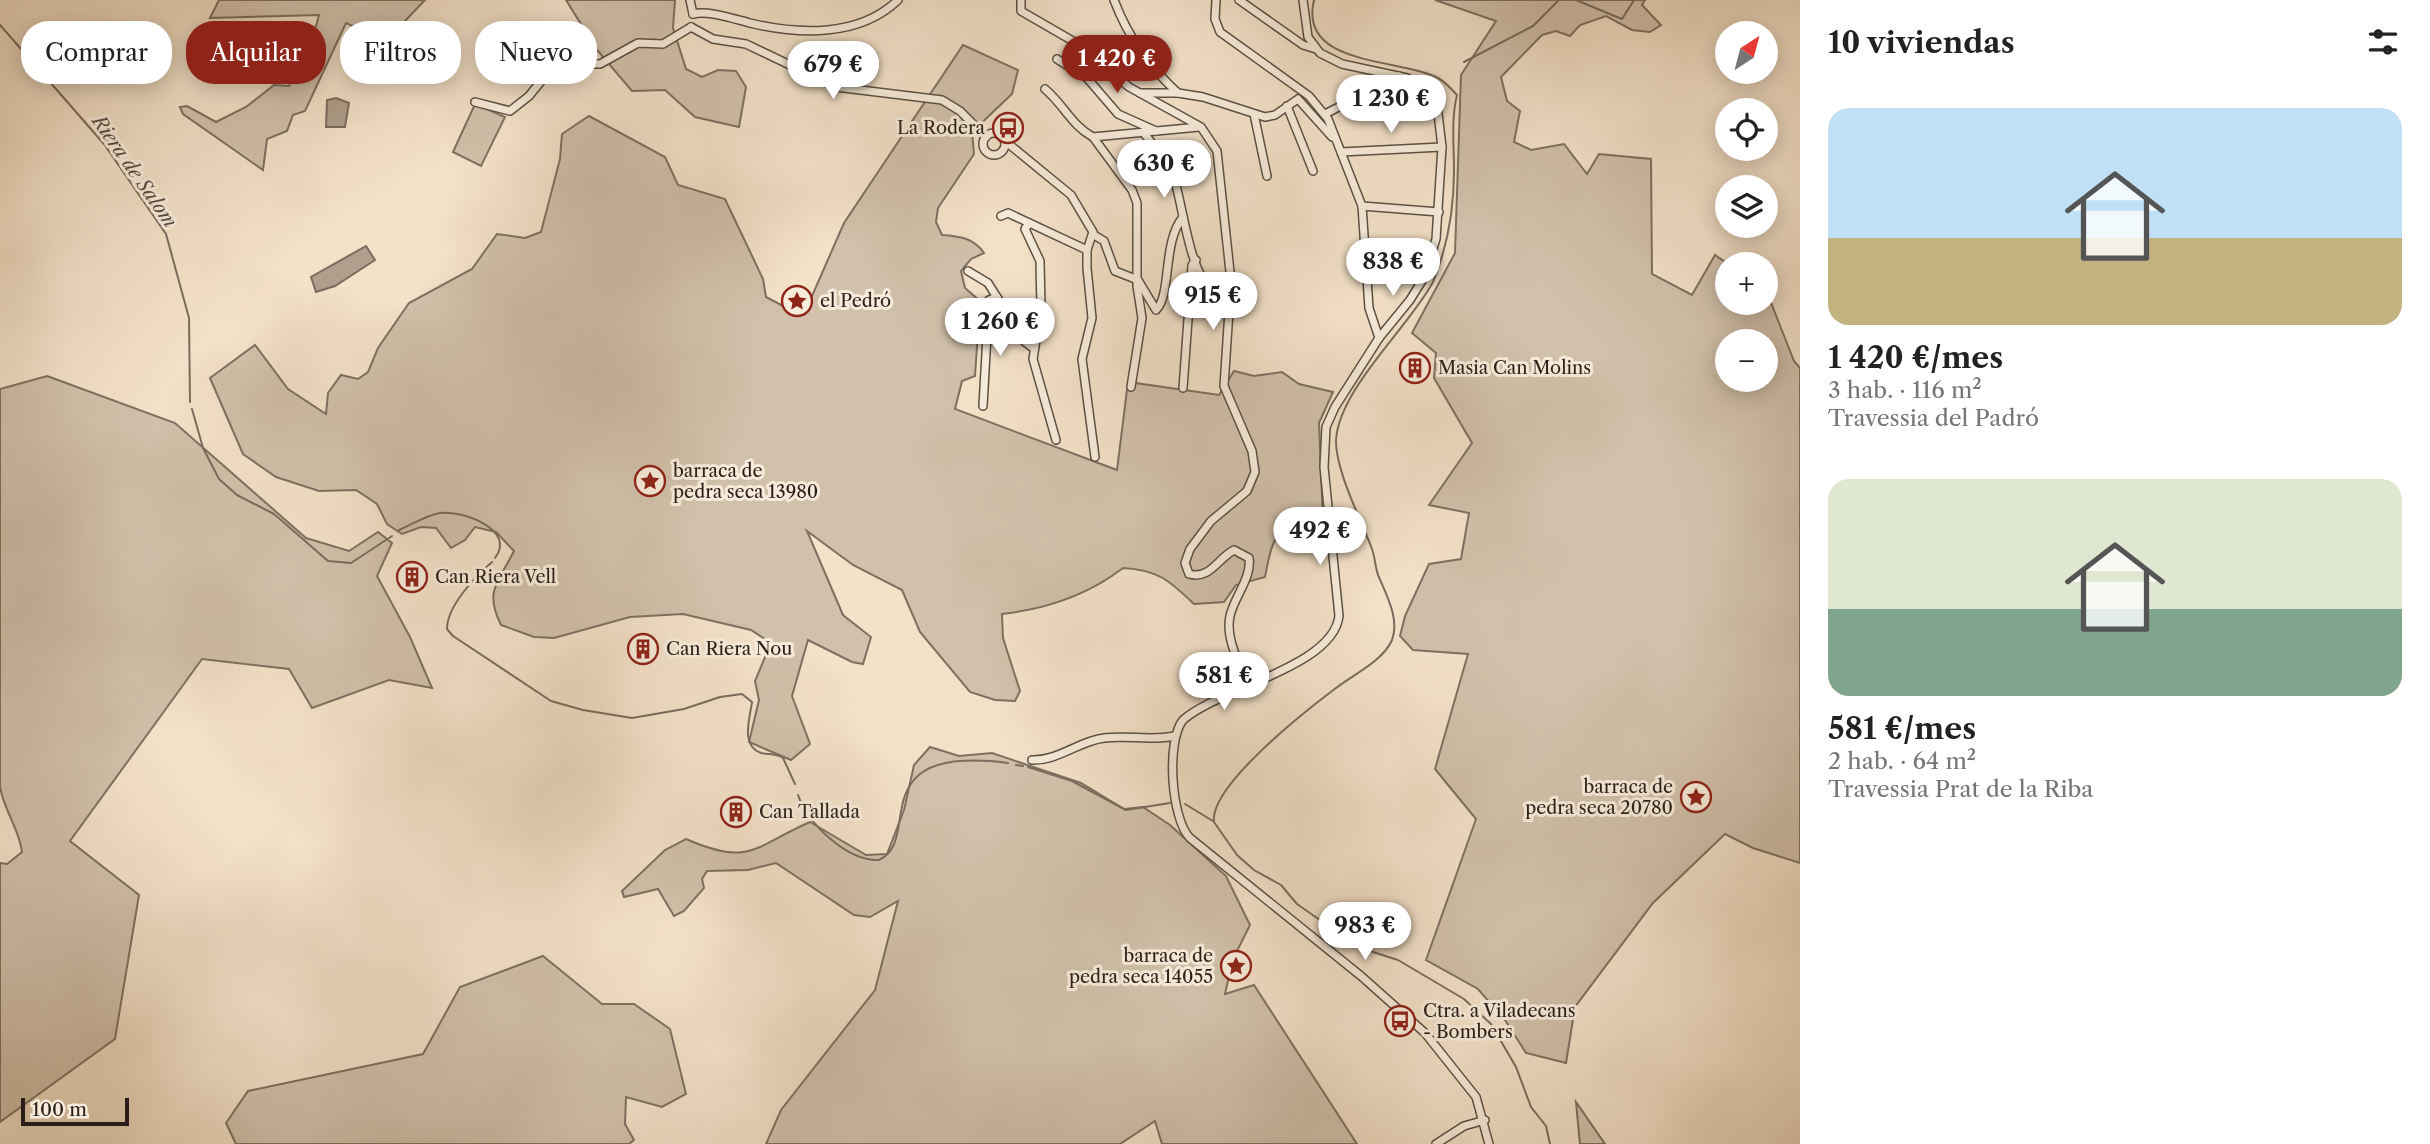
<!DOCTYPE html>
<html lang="es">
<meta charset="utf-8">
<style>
:root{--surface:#fff;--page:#f6f6f6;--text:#222;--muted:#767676;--accent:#8f2418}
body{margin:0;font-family:"Libre Caslon Text",serif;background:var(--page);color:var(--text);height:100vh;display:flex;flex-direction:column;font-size:26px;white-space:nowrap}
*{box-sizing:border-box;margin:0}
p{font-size:23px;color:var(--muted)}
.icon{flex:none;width:38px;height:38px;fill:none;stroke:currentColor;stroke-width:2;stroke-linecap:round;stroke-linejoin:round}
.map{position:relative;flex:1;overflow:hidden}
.drawer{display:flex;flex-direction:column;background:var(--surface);width:630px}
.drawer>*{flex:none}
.banner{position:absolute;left:21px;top:21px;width:665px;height:63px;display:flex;gap:14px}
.needle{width:46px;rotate:36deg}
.fabs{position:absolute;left:1715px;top:21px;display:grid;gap:14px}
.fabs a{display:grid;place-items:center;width:63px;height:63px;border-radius:50%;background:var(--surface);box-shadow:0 4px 18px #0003;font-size:35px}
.scale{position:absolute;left:21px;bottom:18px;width:108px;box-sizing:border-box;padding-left:7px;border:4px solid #2a1f18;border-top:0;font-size:19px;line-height:24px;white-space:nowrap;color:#2a1f18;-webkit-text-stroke:5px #f7ecdb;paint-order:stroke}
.price{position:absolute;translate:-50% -60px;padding:0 16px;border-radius:24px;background:#fff;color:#222;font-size:23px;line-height:46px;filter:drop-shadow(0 2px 4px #0008)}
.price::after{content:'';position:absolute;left:50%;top:42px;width:21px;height:16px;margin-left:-10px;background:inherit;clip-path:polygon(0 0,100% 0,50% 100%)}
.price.current{background:var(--accent);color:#fff}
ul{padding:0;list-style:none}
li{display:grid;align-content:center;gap:14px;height:371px;padding:0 28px}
li span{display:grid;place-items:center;height:217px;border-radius:21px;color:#555}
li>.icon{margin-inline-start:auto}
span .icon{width:126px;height:126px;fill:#fffc;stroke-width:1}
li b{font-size:30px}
h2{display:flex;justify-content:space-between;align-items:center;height:84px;padding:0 28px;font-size:30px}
.chip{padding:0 24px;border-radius:28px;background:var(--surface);box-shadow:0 4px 18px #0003;font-size:24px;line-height:63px}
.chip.current{background:var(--accent);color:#fff}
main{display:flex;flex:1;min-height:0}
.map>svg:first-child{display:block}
.green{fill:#d1c0aa;stroke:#7e7061;stroke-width:2;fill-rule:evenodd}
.water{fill:#af9f8c;stroke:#7a6c5e;stroke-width:2}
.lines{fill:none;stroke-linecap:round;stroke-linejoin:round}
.stream{stroke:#7a6c5e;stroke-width:2}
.minor-casing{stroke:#5c5044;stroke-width:10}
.minor{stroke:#f7ecdb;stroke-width:7}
.labels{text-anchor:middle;stroke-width:6;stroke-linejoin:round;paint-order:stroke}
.poi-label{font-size:18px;fill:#2a1f18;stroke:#f7ecdb;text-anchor:start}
.water-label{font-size:19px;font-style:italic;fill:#594c41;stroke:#f7ecdb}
</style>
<main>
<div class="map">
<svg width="1800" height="1144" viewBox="0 0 1800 1144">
<rect width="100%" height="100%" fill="#f3e1c8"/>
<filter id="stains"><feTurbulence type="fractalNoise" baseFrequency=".00286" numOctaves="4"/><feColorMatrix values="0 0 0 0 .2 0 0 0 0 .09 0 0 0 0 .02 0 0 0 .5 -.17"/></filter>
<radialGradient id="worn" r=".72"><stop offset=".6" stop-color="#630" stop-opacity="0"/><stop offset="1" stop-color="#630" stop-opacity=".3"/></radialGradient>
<!-- green -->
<g class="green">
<path d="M 219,0 L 425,0 L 386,41 L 346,23 L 305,111 L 293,115 L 287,131 L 267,139 L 263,170 L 183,114 L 180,107 L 187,106 L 216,122 L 246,107 L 274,85 L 289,86 L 311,44 L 319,15 L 210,18 Z"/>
<path d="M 566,0 L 675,0 L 673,28 L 686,69 L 702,77 L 718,70 L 736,71 L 746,87 L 739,127 L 695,117 L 665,90 L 632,91 L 597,50 Z"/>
<path d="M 1435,0 L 1645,0 L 1642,5 L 1661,25 L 1650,32 L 1632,30 L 1606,16 L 1580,25 L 1570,36 L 1556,31 L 1542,35 L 1501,77 L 1507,101 L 1520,111 L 1514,142 L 1531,150 L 1564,144 L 1587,174 L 1599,154 L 1651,159 L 1652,274 L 1692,295 L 1715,255 L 1728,264 L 1727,303 L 1766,303 L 1768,295 L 1794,361 L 1800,368 L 1800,863 L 1753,848 L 1725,834 L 1653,903 L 1575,1007 L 1566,1063 L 1526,1053 L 1505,1020 L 1478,989 L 1426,960 L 1476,819 L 1435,769 L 1468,654 L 1413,650 L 1400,636 L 1405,616 L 1429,564 L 1461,559 L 1469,513 L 1429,505 L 1472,443 L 1434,378 L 1436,353 L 1412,333 L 1455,253 L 1461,75 L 1496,21 ZM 1766,341 L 1766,380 L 1727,380 L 1727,341 Z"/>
<path d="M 963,45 L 1018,70 L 1012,94 L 972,132 L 974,154 L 938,208 L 936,222 L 942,235 C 959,236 974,238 984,253 L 971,259 L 961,271 L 965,288 L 980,301 L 975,376 L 962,381 L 955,409 L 1117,470 L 1128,382 L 1219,395 L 1234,371 L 1254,376 L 1282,372 L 1299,384 L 1333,392 L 1319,423 L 1323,520 C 1276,528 1274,530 1265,577 L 1236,585 L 1224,602 L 1194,604 C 1169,580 1158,570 1123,568 C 1088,595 1046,609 1002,614 L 1003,638 L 1020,691 L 1015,701 L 995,700 L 970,692 L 920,632 L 902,590 L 853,565 L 807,531 L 843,615 L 871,637 L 863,664 L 852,662 L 808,640 L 792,696 L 810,744 L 791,760 L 749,742 L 759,700 L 755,681 L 771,643 L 751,630 L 683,614 L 630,617 L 554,638 L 534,637 L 501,625 C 484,591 498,583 514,551 L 496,532 L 475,527 L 465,540 L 451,548 L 436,528 L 421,527 L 402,534 L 387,524 L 377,504 L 356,490 L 319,491 L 276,477 L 243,454 L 210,378 L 255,345 L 288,389 L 326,414 L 328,393 L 341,375 L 358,379 L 368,372 L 378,348 L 409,303 L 472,269 L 497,234 L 525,238 L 541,232 L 560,159 L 562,134 L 589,116 L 665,157 L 678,185 L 725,199 L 763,279 L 766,297 L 785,307 L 805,312 L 844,223 Z"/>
<path d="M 475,104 L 505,117 L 481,166 L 453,152 Z"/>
<path d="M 47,376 L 175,423 L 306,538 L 349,551 L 378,532 L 392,543 L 377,576 L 410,637 L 432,688 L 389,680 L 312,708 L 289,669 L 202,659 L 70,841 L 139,895 L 115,1039 L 0,1122 L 0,863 L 7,864 L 22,852 C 19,828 4,811 0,787 L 0,389 Z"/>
<path d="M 930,747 L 959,756 L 992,753 L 1081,783 L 1124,809 L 1143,807 L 1170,825 L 1226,876 L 1250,925 L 1233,959 L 1225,994 L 1254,985 L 1357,1144 L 1162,1144 L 1155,1121 L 1120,1144 L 766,1144 L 781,1110 L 875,990 L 898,901 L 870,917 L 854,915 L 776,863 L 748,870 L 707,871 L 702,879 L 704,888 L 684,911 L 674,916 L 658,889 L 624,897 L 622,891 L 665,850 L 686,839 C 750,867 753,847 810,822 L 866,855 L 887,854 L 904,810 L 914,765 Z"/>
<path d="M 543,956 L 602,1004 L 634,1004 L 670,1029 L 686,1094 L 662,1107 L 626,1097 L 625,1124 L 634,1140 L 629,1144 L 236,1144 L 226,1123 L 248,1091 L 423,1054 L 460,987 Z"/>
<path d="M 1576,1102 L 1605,1144 L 1580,1144 Z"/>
</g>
<!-- water -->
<g class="water">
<path d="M 336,98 L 349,103 L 345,127 L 326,127 L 327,100 Z"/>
<path d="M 366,246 L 375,260 L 335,286 L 316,292 L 311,277 Z"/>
</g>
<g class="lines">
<!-- stream -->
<g class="stream">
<path d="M 1314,0 C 1298,66 1397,58 1436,77 C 1445,81 1450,88 1457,95 C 1451,119 1454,146 1454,171 C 1454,208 1447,248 1433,282 C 1409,327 1339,389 1336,440 C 1335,469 1361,520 1372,549 C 1375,557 1375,566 1378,575 C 1386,594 1400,619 1392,640 C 1383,661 1354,674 1336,688 C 1308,709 1209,786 1214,822 L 1237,855 L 1254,870 L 1281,885 L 1297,904 L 1340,934 L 1370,951 L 1398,960 L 1464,999 L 1491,1024 L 1516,1067 L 1531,1107 L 1546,1126 L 1550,1144"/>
<path d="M 1576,0 L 1622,19 L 1634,0"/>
<path d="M 0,25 L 104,144 L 166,234 L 189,318 L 190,402"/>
<path d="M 1464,62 L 1533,26 L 1559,0"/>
<path d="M 192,409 L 203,448 L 219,479 L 237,495 L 274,514 L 328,561 L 351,563 L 392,536"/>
<path d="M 399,530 C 411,525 427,515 440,513 C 462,510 517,530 495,558"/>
<path d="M 492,562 C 475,577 447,606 447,629 L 453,636 L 551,701 L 583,710 L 632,718 L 684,709 L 720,697 L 742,694 L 752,702 C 750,718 740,746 761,753 C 769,755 775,753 783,758 L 795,784"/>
<path d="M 1016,765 L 1023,766"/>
<path d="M 1028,767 L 1072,781 L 1126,810 L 1170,803"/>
<path d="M 798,795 C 808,824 847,861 879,860 C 924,840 859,744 1008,763"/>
<path d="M 1185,804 L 1213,821"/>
</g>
<!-- minor casing -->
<g class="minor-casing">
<g id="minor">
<path d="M 690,0 L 693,14"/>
<path d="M 1021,0 L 1021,11 L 1078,44 L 1129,87 L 1201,127 L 1217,151 L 1231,281 L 1224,386 L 1252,451 L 1255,472 L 1247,491 L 1211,521 L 1190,549 L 1185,563 L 1189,574 C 1210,580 1218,558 1234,550 L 1249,558 C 1252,578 1234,597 1230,616 C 1225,639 1240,665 1249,685"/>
<path d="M 1114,0 C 1128,37 1148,66 1178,93"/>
<path d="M 1216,0 L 1215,19 L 1220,32 L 1309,96 L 1328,119 L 1362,206 L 1369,308 L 1379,338"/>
<path d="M 1239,0 L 1303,45 L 1316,49"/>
<path d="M 1303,0 L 1308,37 L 1320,53 L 1342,64 L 1407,78 L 1427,88 L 1437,105 L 1442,147 L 1436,239 L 1423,279 L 1410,300 L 1379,338 L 1335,407 L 1326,427 L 1324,467 L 1339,616 C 1333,667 1219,688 1183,720 C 1166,741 1171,819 1190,838 L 1361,976 L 1425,1033 L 1476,1097 L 1489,1144"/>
<path d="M 693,14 C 708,10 734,19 750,23 C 799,35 860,37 898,0"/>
<path d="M 691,27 L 713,39 L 746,44 L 836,87 L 942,100 L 960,111 L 986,137"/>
<path d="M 1057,59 L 1087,78 L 1118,114 L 1156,131"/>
<path d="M 1045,89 C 1064,105 1071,125 1093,137"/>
<path d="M 1140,93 L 1178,93 L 1203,97 L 1265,117 L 1275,115 L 1298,99 L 1332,137"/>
<path d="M 475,102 L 510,111 L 529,96 L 555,64 L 600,64 L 638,43 L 663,44 L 691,27"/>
<path d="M 1287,106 L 1313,171"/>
<path d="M 1254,114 L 1267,176"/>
<path d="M 1325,114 L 1399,76"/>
<path d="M 1143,132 C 1154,146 1168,162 1174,178 C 1183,206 1189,269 1210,288 L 1231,281"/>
<circle cx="994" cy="144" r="11"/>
<path d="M 1005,141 L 1071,195 L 1093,232 L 1087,250 L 1087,268 L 1092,318 L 1082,359 L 1095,457"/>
<path d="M 1341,152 L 1442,147"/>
<path d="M 1362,206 L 1439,212"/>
<path d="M 1001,216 L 1008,213 L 1087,250"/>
<path d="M 1029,223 L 1025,229 L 1040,261 L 1041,308 L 1033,359 L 1056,440"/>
<path d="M 1094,235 L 1104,241 L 1115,271 L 1138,280 L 1156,310 C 1172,295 1162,242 1183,217"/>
<path d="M 968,271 L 988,283 L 1025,342 L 1033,348"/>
<path d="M 1131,387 L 1142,318 L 1137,286 L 1137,203 L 1132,190 L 1093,137 L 1199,127"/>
<path d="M 1183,388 L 1192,265 L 1196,260"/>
<path d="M 983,406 L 989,300 L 997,297"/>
<path d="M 1032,760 C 1058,761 1079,741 1104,738 C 1128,735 1151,741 1175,736"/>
<path d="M 1436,1144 L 1464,1126 L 1485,1120"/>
</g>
</g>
<!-- minor -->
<use href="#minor" class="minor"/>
</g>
<!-- icons -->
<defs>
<g id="bus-ring" transform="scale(1.575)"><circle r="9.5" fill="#f7ecdb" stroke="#8f2418" stroke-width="1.5"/><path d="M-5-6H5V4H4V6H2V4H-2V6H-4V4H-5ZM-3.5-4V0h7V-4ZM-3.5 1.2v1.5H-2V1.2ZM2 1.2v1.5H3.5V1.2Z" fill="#8f2418"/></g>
<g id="sight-ring" transform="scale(1.575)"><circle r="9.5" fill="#f7ecdb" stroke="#8f2418" stroke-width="1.5"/><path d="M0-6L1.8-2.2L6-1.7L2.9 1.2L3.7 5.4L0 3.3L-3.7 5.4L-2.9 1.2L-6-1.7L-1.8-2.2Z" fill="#8f2418"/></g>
<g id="building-ring" transform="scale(1.575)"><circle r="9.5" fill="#f7ecdb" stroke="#8f2418" stroke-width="1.5"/><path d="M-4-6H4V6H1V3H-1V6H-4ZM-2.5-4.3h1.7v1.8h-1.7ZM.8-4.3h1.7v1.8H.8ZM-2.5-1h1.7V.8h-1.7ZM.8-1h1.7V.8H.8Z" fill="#8f2418"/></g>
</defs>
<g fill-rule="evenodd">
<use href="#bus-ring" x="1008" y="128"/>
<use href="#sight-ring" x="797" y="301"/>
<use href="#building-ring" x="1415" y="368"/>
<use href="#sight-ring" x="650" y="481"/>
<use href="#building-ring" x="412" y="577"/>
<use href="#building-ring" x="643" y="649"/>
<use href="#sight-ring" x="1696" y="797"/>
<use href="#building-ring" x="736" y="812"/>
<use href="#sight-ring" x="1236" y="966"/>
<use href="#bus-ring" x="1400" y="1021"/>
</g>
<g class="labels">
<!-- poi labels -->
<g class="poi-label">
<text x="985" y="134" text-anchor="end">La Rodera</text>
<text x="820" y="307">el Pedró</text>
<text x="1438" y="374">Masia Can Molins</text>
<text x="673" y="477">barraca de<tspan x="673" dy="21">pedra seca 13980</tspan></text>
<text x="435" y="583">Can Riera Vell</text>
<text x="666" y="655">Can Riera Nou</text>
<text x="1673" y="793" text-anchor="end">barraca de<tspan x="1673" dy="21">pedra seca 20780</tspan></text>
<text x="759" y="818">Can Tallada</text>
<text x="1213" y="962" text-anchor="end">barraca de<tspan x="1213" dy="21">pedra seca 14055</tspan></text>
<text x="1423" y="1017">Ctra. a Viladecans<tspan x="1423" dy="21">- Bombers</tspan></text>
</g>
<!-- water labels -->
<g class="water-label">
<text transform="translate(135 171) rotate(55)" y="7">Riera de Salom</text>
</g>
</g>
<rect width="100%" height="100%" filter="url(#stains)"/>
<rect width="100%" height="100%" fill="url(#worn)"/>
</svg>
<div class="fabs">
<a><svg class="needle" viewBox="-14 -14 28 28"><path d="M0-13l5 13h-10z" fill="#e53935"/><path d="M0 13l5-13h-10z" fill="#767676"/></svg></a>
<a><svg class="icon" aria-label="locate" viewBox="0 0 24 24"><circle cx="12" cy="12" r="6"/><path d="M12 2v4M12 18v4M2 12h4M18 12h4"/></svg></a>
<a><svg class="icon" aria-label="layers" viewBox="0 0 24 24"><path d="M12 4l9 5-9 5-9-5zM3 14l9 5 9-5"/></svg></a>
<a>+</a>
<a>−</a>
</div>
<div class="scale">100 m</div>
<b class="price current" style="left:1117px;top:95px">1 420 €</b>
<b class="price" style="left:833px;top:101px">679 €</b>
<b class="price" style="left:1391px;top:135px">1 230 €</b>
<b class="price" style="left:1164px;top:200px">630 €</b>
<b class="price" style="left:1393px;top:298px">838 €</b>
<b class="price" style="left:1213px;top:332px">915 €</b>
<b class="price" style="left:1000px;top:358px">1 260 €</b>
<b class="price" style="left:1320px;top:567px">492 €</b>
<b class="price" style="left:1224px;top:712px">581 €</b>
<b class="price" style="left:1365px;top:962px">983 €</b>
<div class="banner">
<a class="chip">Comprar</a>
<a class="chip current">Alquilar</a>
<a class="chip">Filtros</a>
<a class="chip">Nuevo</a>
</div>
</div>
<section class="drawer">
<h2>10 viviendas<svg class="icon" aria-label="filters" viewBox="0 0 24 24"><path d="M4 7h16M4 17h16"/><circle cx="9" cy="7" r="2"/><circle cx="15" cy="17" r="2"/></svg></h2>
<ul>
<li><span style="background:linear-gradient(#bfe0f5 60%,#c2b280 0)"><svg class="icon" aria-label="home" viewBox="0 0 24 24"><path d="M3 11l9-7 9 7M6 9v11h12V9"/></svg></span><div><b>1 420 €/mes</b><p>3 hab. · 116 m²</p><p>Travessia del Padró</p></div></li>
<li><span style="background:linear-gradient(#dfe7d0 60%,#7fa58c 0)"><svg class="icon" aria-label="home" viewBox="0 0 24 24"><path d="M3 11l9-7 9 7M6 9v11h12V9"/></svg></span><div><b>581 €/mes</b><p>2 hab. · 64 m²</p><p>Travessia Prat de la Riba</p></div></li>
</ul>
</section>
</main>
